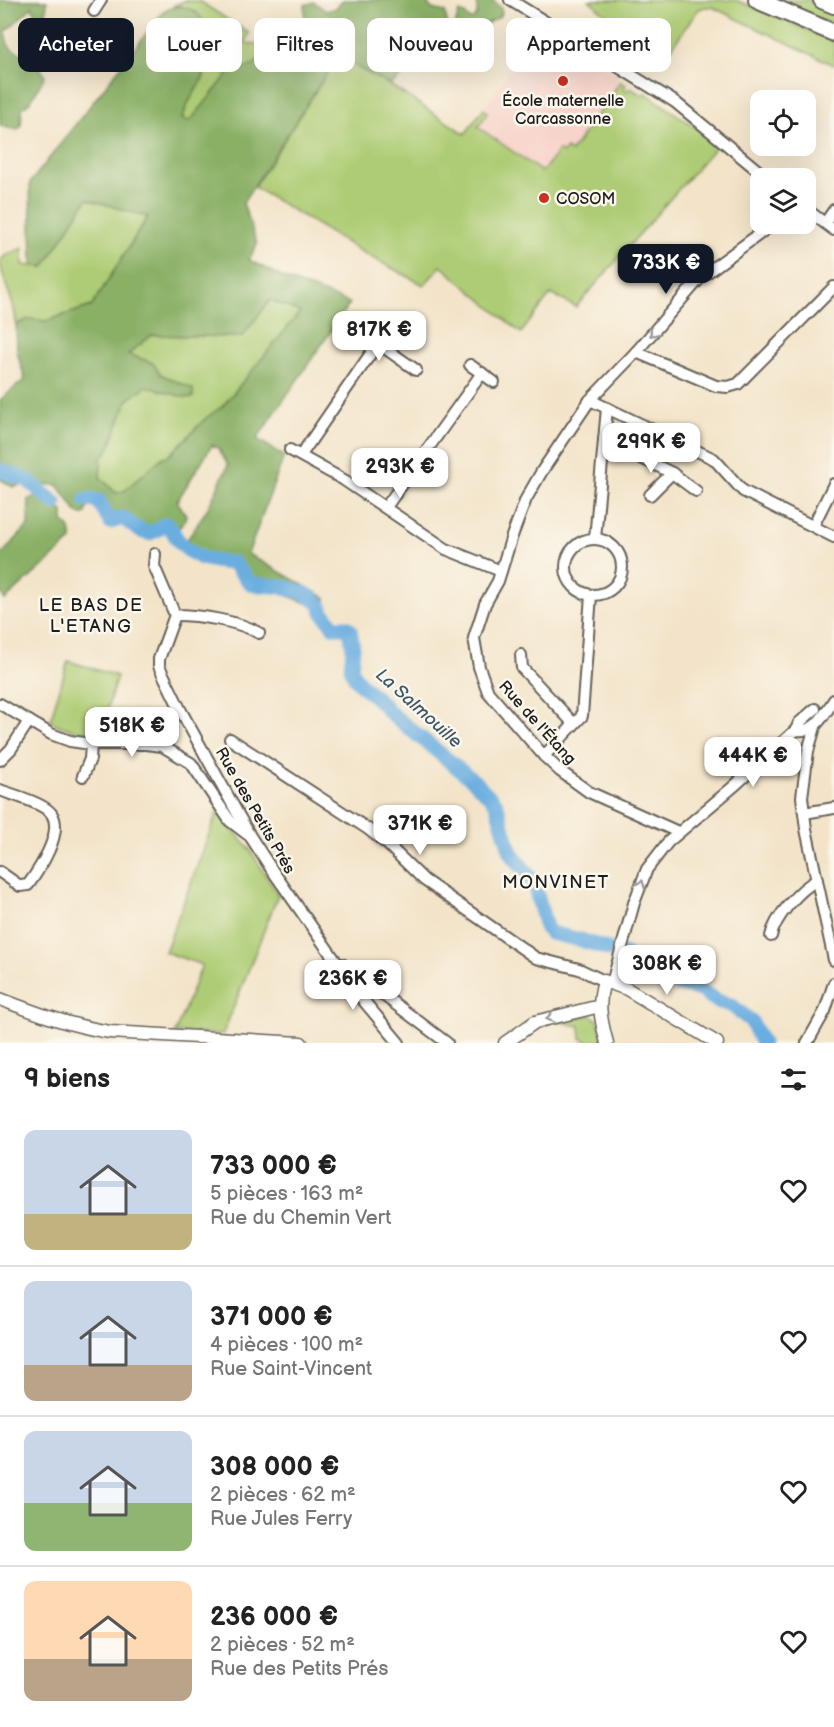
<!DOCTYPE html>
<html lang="fr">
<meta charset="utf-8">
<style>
:root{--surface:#fff;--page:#f2f2f2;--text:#222;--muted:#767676;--line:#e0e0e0;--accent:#111827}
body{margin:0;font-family:"Balsamiq Sans",sans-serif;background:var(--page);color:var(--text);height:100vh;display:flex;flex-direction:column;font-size:22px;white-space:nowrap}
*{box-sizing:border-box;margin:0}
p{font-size:20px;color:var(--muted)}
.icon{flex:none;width:33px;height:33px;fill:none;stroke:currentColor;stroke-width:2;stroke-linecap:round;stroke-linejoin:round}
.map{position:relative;height:1043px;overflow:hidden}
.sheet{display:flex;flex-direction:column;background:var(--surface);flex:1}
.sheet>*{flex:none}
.top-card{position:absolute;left:18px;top:18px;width:798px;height:54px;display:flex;gap:12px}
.controls{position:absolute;left:750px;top:90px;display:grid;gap:12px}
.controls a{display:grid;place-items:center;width:66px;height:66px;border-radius:12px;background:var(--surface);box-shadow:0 6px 24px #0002;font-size:30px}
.price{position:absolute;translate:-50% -51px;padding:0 14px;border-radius:12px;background:#fff;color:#222;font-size:20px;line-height:39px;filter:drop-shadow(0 2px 3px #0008)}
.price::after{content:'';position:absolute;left:50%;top:36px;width:18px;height:14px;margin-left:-9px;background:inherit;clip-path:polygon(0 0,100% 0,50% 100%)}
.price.selected{background:var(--accent);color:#fff}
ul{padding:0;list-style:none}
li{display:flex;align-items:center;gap:18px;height:150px;padding:0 24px}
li+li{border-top:2px solid var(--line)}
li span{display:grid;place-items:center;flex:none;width:168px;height:120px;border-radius:12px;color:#555}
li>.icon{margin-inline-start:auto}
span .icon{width:72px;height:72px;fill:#fffc;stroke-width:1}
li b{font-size:26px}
h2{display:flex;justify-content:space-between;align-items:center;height:72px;padding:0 24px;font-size:26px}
.chip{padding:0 21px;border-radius:12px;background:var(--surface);box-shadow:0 6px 24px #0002;font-size:21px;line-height:54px}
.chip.selected{background:var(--accent);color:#fff}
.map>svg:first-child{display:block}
.built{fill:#f7d1c8}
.green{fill:#aecc74;stroke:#657448;stroke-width:1.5}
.forest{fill:#8ab066;stroke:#536641;stroke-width:1.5;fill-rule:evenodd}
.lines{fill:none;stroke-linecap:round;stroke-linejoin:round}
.river{stroke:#6baee0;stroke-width:15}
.minor-casing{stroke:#676259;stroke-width:14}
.tertiary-casing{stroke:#676259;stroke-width:15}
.trunk-casing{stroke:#676259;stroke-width:20}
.minor{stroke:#fff;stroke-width:10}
.tertiary{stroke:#fff;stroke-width:12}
.trunk{stroke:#fff;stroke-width:16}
.oneway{stroke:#999}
.poi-dot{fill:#c8321e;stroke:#fbf7ec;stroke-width:2}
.labels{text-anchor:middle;stroke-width:5;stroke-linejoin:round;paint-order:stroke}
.poi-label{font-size:16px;fill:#1c1c1c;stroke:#fbf7ec}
.street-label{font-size:16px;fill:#1c1c1c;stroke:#fbf7ec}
.neighbourhood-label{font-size:18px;letter-spacing:1.5px;fill:#1c1c1c;stroke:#fbf7ec}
.water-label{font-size:18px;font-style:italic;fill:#3c566a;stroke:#fbf7ec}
</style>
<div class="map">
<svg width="834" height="1043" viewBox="0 0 834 1043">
<rect width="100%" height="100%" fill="#fbf7ec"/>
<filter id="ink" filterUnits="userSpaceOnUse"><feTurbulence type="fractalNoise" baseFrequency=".0167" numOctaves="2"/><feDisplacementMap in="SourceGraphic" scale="12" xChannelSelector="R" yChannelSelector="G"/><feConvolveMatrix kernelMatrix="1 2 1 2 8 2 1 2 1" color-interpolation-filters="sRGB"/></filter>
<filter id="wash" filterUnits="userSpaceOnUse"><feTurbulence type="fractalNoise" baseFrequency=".008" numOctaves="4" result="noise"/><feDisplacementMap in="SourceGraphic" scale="24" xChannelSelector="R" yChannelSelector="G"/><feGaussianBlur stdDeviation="1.35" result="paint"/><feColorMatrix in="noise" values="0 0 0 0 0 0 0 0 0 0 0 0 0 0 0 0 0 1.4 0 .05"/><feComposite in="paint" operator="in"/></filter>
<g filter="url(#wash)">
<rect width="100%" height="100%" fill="#f3e4c9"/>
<!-- built -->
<path class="built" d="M 541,27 L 613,72 L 618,76 L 616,79 L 620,82 L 571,152 L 565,149 L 538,187 L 465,135 Z"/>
<!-- green -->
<g class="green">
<path d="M 589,0 L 736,0 L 834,41 L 834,65 L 712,7 L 704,7 L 698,10 L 661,63 Z"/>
<path d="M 772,0 L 809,0 L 834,11 L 834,26 Z"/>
<path d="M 184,1 L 199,1 L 249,33 L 245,43 L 272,45 L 254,65 L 230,72 L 191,121 L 182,120 L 187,105 L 204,76 L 199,56 L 205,42 L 182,6 L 173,6 Z"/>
<path d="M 343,56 L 355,66 L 390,85 L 465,134 L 483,109 L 488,112 L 478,127 L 542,172 L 559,150 L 563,153 L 566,149 L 571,152 L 620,82 L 626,85 L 624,88 L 627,91 L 630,88 L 642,95 L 645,93 L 719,143 L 576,307 L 551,294 L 521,333 L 441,266 L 424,285 L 367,255 L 254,187 L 337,58 Z"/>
<path d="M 87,199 L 148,216 L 92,306 L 46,321 L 29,319 L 16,325 C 16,302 2,283 0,261 L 6,255 L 23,248 L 23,265 L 44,267 Z"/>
<path d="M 270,300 L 301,312 L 223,406 L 206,418 L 170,455 L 162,458 L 124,491 L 116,493 L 100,477 L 101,459 L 109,448 L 127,401 L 146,386 L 184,397 L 192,389 L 160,374 L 153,363 L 128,354 L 152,335 L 242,337 Z"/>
<path d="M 68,661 L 117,676 L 107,710 L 109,712 L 105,732 C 87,734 66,730 50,721 Z"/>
<path d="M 217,813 L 249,848 L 278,895 L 223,1034 L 175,1033 L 202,965 L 165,952 Z"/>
<path d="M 590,1015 L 598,1020 L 604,1042 L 589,1043 L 581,1038 L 580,1026 L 560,1022 Z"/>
</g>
<!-- forest -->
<g class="forest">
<path d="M 0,0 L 47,0 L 46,15 L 41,22 L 32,7 L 6,31 C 5,54 20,51 35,59 L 45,76 L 30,102 L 22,108 L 21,126 L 17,130 L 0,126 Z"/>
<path d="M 343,0 L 428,0 L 426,2 L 432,9 L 445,12 L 447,22 L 451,29 L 455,26 L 459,12 L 465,14 L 469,19 L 473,19 L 477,15 L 477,4 L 474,0 L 492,0 L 501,8 L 502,13 L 498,18 L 476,29 L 465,44 L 456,46 L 455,52 L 451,56 L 454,66 L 450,67 L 431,59 L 419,60 L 416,66 L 390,85 L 355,66 L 343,56 L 337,58 L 243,203 L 257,244 L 249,260 L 286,279 L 350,303 L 257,439 L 284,456 L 248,554 L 326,598 L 326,607 L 320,608 L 264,587 L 249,586 L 240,579 L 233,567 L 228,563 L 203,565 L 197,563 L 190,555 L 184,545 L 209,506 L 228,465 L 218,448 L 212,445 L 177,501 L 186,515 C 184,524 181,528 171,531 L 162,526 L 153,539 L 148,540 L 121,520 L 107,521 L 93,505 L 87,508 L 86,513 L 82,515 L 77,513 L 58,485 L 25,484 L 13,487 L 0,479 L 0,400 L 25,379 L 17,352 L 16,325 L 29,319 L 46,321 L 92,306 L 148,217 L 87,199 L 44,267 L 32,265 L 30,183 L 163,12 C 173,6 178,5 189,9 C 204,14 209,30 204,44 C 203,49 200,53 200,58 C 200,64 203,70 204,76 L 187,105 L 182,119 L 190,121 L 230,72 L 254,65 L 272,45 L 304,28 L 305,5 L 314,2 L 326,11 L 336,8 ZM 270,300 L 300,312 L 223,406 L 206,418 L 170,455 L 162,458 L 124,491 L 116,493 L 100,477 L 101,459 L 109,449 L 127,401 L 146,386 L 184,397 L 193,398 L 193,389 L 160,374 L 153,363 L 128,354 L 152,335 L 242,337 Z"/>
<path d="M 36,496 L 63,511 L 63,521 L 70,529 L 72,540 L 5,600 L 0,591 L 0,556 L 28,526 L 29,499 Z"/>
</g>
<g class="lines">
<!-- river -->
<g class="river">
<path d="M 0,470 L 27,480 L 55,503"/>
<path d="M 86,500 L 99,501 L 110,522 L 123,518 C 142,532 145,540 166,524 C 172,527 173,533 177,539 C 192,558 210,562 233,563 L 251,584 L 284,587 L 306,594 L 319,603 L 324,614 L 334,627 L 347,627 L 350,630 L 353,648 L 351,670 C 358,688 378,695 388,711 L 475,782 L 496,803 L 511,853 L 533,881 L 546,927 L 550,933 L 581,940 L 617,952"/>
<path d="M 625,954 L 665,980 L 700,990 L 717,1001 L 731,1005 L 751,1021 L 762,1043"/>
</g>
</g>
</g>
<g filter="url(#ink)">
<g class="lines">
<!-- minor casing -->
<g class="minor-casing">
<g id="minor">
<path d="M 510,0 L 675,102 L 767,178"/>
<path d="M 94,11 L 101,0"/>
<path d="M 806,209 L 834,230"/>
<path d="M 825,223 L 834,210"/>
<path d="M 359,330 L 416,370"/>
<path d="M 636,352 L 716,386 L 728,387 L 738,384 L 834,287"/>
<path d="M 470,365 L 494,382"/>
<path d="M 590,400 L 714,459 L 743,491 L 834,537"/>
<path d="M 604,440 L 672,473 L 696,491"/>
<path d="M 290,450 L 344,480 L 446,549 L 501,571"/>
<path d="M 301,455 L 378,343"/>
<path d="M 650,495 L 672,473"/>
<path d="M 386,507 L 482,373"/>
<path d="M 813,526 L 834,484"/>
<path d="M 595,539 L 607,408"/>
<circle cx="594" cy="567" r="28"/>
<path d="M 155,554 L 154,566 L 175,615 C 199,615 239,621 259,633"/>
<path d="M 175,615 L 159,659 L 159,666 L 181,711 L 250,836 L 272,870 L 363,1000 L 399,1043"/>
<path d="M 521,655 L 522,668 L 574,724"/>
<path d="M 0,704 L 51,734 L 70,741 L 91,744 L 146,744 L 162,746 L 191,763 L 230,821 L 247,834"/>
<path d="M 815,727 L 808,751 L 802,797 L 806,829 L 834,960"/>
<path d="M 796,730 L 799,723 L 815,709"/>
<path d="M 230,739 L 368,829 L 387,844 L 424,880 L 536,958 L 579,969 L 604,981"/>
<path d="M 544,756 L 582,716 L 591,595"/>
<path d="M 0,760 L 11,749 L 29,721"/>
<path d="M 83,776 L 90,759 L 91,744"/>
<path d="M 0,790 C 13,795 43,803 51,813 C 65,831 39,870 28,885 L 20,886 L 0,872"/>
<path d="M 804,813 L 834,808"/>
<path d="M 678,832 L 589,792 L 560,771 L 544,756 L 488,692 L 479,667 L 474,638 L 485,604 L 498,581 L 512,536 L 526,499 L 542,471 L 590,400 L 636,352 L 701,277 L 773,224"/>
<path d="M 771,936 C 775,917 800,889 817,880"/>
<path d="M 342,964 L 447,1043"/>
<path d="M 612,983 L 634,903 L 647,869 L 668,842 L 733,787 L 796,730 C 816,733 823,716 834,700"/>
<path d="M 807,1043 L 825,1011 L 834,983"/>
</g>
</g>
<!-- tertiary casing -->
<g class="tertiary-casing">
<g id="tertiary">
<path d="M 0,999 C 36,1013 71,1026 110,1032 L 301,1043"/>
<path d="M 505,1043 L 535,1022 L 600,1006"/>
<path d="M 607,1043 C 601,1021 597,1003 604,981 L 627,989 L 717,1043"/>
</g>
</g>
<!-- trunk casing -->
<g class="trunk-casing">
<g id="trunk">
<path d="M 757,0 L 834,33"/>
<path d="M 822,0 L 834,5"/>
</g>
</g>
<!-- minor -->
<use href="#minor" class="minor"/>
<!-- tertiary -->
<use href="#tertiary" class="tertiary"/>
<!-- trunk -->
<use href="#trunk" class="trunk"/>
</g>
<!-- one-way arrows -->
<defs><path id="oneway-chevron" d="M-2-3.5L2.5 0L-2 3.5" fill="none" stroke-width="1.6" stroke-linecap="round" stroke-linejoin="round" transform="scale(1.5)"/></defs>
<g class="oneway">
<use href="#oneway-chevron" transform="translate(653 333) rotate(131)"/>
<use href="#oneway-chevron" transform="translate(641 884) rotate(-69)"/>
<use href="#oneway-chevron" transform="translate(550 1018) rotate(165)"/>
</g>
</g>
<!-- markers -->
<g class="poi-dot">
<circle cx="563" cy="81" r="6"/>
<circle cx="544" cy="198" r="6"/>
</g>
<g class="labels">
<!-- poi labels -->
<g class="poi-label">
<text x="563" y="106">École maternelle<tspan x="563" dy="18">Carcassonne</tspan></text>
<text x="556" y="204" text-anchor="start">COSOM</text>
</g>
<!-- street labels -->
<g class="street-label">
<text transform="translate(538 722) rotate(48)" y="6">Rue de l'Étang</text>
<text transform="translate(256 810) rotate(60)" y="6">Rue des Petits Prés</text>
</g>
<!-- neighbourhood labels -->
<g class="neighbourhood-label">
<text x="91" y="611">LE BAS DE<tspan x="91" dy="21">L'ETANG</tspan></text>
<text x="556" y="888">MONVINET</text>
</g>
<!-- water labels -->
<g class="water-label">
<text transform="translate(419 708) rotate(42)" y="6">La Salmouille</text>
</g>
</g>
</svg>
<div class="controls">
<a><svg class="icon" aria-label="locate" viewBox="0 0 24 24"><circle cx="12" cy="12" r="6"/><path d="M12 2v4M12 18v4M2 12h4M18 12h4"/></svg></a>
<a><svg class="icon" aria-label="layers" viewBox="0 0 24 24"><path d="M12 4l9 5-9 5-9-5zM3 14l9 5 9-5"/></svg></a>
</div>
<b class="price selected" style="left:666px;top:295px">733K €</b>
<b class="price" style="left:379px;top:362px">817K €</b>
<b class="price" style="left:651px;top:474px">299K €</b>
<b class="price" style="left:400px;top:499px">293K €</b>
<b class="price" style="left:132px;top:758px">518K €</b>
<b class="price" style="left:753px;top:788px">444K €</b>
<b class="price" style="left:420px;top:856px">371K €</b>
<b class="price" style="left:667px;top:996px">308K €</b>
<b class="price" style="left:353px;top:1011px">236K €</b>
<div class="top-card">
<a class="chip selected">Acheter</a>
<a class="chip">Louer</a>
<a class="chip">Filtres</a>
<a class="chip">Nouveau</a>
<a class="chip">Appartement</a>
</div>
</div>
<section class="sheet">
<h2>9 biens<svg class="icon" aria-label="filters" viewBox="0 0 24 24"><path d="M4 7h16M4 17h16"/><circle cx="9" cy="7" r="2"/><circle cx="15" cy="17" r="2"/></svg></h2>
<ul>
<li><span style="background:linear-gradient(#c9d6e8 70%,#c2b280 0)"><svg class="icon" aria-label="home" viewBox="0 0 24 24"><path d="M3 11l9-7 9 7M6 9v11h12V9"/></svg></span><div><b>733 000 €</b><p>5 pièces · 163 m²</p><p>Rue du Chemin Vert</p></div><svg class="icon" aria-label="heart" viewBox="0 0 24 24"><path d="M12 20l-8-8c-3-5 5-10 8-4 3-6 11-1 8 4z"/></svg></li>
<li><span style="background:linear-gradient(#c9d6e8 70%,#b9a48a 0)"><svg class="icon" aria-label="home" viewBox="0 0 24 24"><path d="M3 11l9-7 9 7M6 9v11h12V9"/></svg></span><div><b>371 000 €</b><p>4 pièces · 100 m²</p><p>Rue Saint-Vincent</p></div><svg class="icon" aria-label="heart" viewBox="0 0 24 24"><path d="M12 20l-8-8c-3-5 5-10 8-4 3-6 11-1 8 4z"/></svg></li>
<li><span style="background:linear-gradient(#c9d6e8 60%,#8fb573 0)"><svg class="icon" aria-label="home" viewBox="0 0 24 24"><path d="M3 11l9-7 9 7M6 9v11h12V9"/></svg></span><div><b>308 000 €</b><p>2 pièces · 62 m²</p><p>Rue Jules Ferry</p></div><svg class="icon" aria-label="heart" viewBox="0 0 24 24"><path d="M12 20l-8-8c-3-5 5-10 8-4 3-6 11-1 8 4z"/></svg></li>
<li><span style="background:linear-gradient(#ffd9b3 65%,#b9a48a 0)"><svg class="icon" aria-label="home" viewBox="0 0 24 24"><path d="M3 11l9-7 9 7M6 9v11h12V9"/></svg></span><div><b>236 000 €</b><p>2 pièces · 52 m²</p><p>Rue des Petits Prés</p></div><svg class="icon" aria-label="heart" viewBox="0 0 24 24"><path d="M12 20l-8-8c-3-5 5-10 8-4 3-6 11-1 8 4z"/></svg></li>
</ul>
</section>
